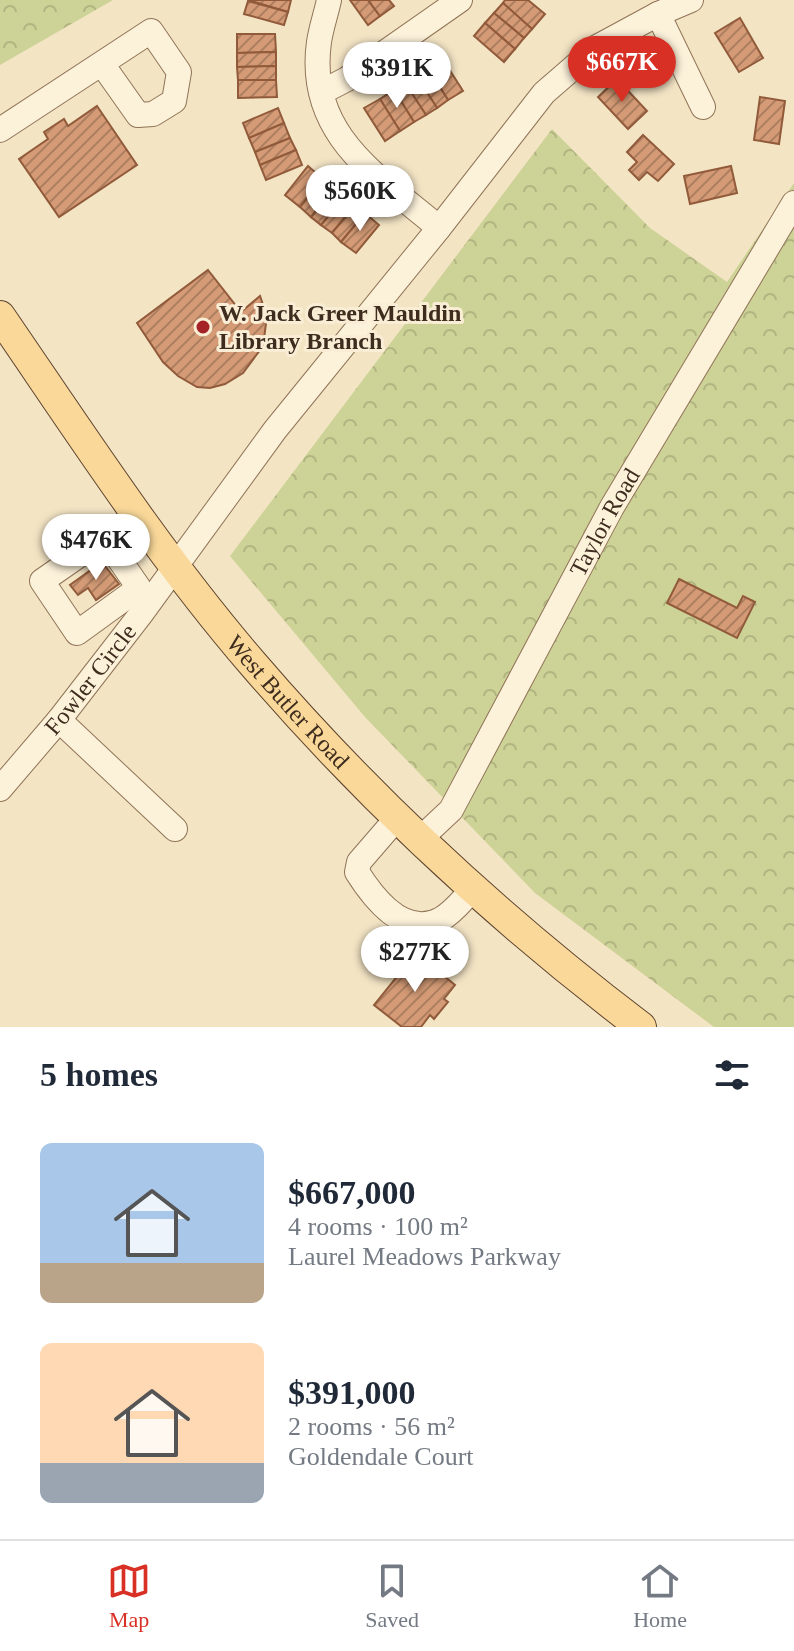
<!DOCTYPE html>
<meta charset="utf-8">
<style>
:root{--surface:#fff;--page:#f2f2f3;--text:#1f2937;--muted:#747a83;--line:#e0e1e3;--accent:#d93025}
body{margin:0;font-family:Georgia,serif;background:var(--page);color:var(--text);height:100vh;display:flex;flex-direction:column;font-size:30px;white-space:nowrap}
*{box-sizing:border-box;margin:0}
p{font-size:26px;color:var(--muted)}
.icon{flex:none;width:44px;height:44px;fill:none;stroke:currentColor;stroke-width:2;stroke-linecap:round;stroke-linejoin:round}
.map{position:relative;height:1027px;overflow:hidden}
.panel{display:flex;flex-direction:column;background:var(--surface);flex:1}
.panel>*{flex:none}
.price{position:absolute;translate:-50% -68px;padding:0 18px;border-radius:28px;background:#fff;color:#222;font-size:26px;line-height:52px;filter:drop-shadow(0 2px 4px #0008)}
.price::after{content:'';position:absolute;left:50%;top:48px;width:24px;height:18px;margin-left:-12px;background:inherit;clip-path:polygon(0 0,100% 0,50% 100%)}
.price.current{background:var(--accent);color:#fff}
ul{padding:0;list-style:none}
li{display:flex;align-items:center;gap:24px;height:200px;padding:0 40px}
li span{display:grid;place-items:center;flex:none;width:224px;height:160px;border-radius:12px;color:#555}
li>.icon{margin-inline-start:auto}
span .icon{width:96px;height:96px;fill:#fffc;stroke-width:1}
li b{font-size:34px}
h2{display:flex;justify-content:space-between;align-items:center;height:96px;padding:0 40px;font-size:34px}
.tabs{display:flex;justify-content:space-around;align-items:center;height:112px;border-top:2px solid var(--line);background:var(--surface);font-size:22px;color:var(--muted)}
.tabs a{display:grid;justify-items:center;gap:4px}
.tabs .current{color:var(--accent)}
.map>svg:first-child{display:block}
.forest{fill:url(#forest-crowns)}
.building{fill:url(#building-hatch);stroke:#915b3b;stroke-width:2}
.lines{fill:none;stroke-linecap:round;stroke-linejoin:round}
.minor-casing{stroke:#907458;stroke-width:26}
.major-casing{stroke:#5d422d;stroke-width:32}
.minor{stroke:#fcf1d9;stroke-width:24}
.major{stroke:#f9d899;stroke-width:30}
.poi-dot{fill:#a52226;stroke:#f9eed5;stroke-width:3}
.labels{text-anchor:middle;stroke-width:6;stroke-linejoin:round;paint-order:stroke}
.poi-label{font-size:24px;font-weight:bold;fill:#3e2c1e;stroke:#f9eed5;text-anchor:start}
.street-label{font-size:24px;fill:#3e2c1e;stroke:#f9eed5}
</style>
<div class="map">
<svg width="794" height="1027" viewBox="0 0 794 1027">
<defs>
<pattern id="forest-crowns" width="20" height="18" patternUnits="userSpaceOnUse" patternTransform="scale(2)"><rect width="20" height="18" fill="#cdd296"/><path d="M2 6a3 3 0 1 1 6 0M12 15a3 3 0 1 1 6 0" fill="none" stroke="#b1b481"/></pattern>
<pattern id="building-hatch" width="6" height="6" patternUnits="userSpaceOnUse" patternTransform="scale(2)"><rect width="6" height="6" fill="#d49b76"/><path d="M-1 1l2-2M0 6l6-6M5 7l2-2" fill="none" stroke="#ad7f60"/></pattern>
</defs>
<rect width="100%" height="100%" fill="#f3e4c4"/>
<!-- forest -->
<g class="forest">
<path d="M 0,0 L 113,0 L 0,65 Z"/>
<path d="M 552,129 L 650,228 L 727,282 L 794,183 L 794,1027 L 714,1027 L 535,893 L 365,717 L 230,556 Z"/>
</g>
<!-- building -->
<g class="building">
<path d="M 248,0 L 291,0 L 288,12 Z"/>
<path d="M 350,0 L 368,0 L 380,16 L 368,25 Z"/>
<path d="M 368,0 L 389,0 L 394,6 L 380,16 Z"/>
<path d="M 505,0 L 528,0 L 545,14 L 532,29 L 503,3 Z"/>
<path d="M 248,1 L 288,12 L 284,25 L 244,14 Z"/>
<path d="M 503,3 L 532,29 L 524,38 L 494,13 Z"/>
<path d="M 494,13 L 524,38 L 515,49 L 485,23 Z"/>
<path d="M 740,18 L 763,58 L 739,72 L 715,33 Z"/>
<path d="M 485,23 L 515,49 L 504,62 L 474,36 Z"/>
<path d="M 237,34 L 275,34 L 276,52 L 237,53 Z"/>
<path d="M 276,52 L 276,66 L 237,67 L 237,53 Z"/>
<path d="M 442,58 L 463,91 L 448,100 L 428,68 Z"/>
<path d="M 276,66 L 276,80 L 238,80 L 237,67 Z"/>
<path d="M 428,68 L 448,100 L 437,108 L 416,75 Z"/>
<path d="M 416,75 L 437,108 L 426,115 L 405,83 Z"/>
<path d="M 617,79 L 647,111 L 628,129 L 598,97 Z"/>
<path d="M 238,80 L 276,80 L 277,97 L 238,98 Z"/>
<path d="M 405,83 L 426,115 L 414,122 L 394,90 Z"/>
<path d="M 394,90 L 414,122 L 400,131 L 380,99 Z"/>
<path d="M 760,97 L 785,101 L 779,144 L 754,140 Z"/>
<path d="M 380,99 L 400,131 L 385,141 L 364,108 Z"/>
<path d="M 97,106 L 137,165 L 59,217 L 19,159 L 48,139 L 44,132 L 64,119 L 68,126 Z"/>
<path d="M 278,108 L 284,123 L 249,138 L 243,123 Z"/>
<path d="M 284,123 L 290,138 L 255,152 L 249,138 Z"/>
<path d="M 643,135 L 674,164 L 658,181 L 647,172 L 639,180 L 629,170 L 637,162 L 627,152 Z"/>
<path d="M 290,138 L 296,150 L 260,165 L 255,152 Z"/>
<path d="M 296,150 L 302,165 L 266,180 L 260,165 Z"/>
<path d="M 308,166 L 323,179 L 300,207 L 285,195 Z"/>
<path d="M 731,166 L 737,193 L 690,204 L 684,176 Z"/>
<path d="M 323,179 L 335,188 L 311,217 L 300,207 Z"/>
<path d="M 335,188 L 345,196 L 321,225 L 311,217 Z"/>
<path d="M 345,196 L 355,205 L 332,233 L 321,225 Z"/>
<path d="M 355,205 L 365,213 L 341,242 L 332,233 Z"/>
<path d="M 365,213 L 379,225 L 356,253 L 341,242 Z"/>
<path d="M 208,270 L 241,312 L 260,296 L 267,316 L 263,346 L 243,373 L 225,384 L 210,388 L 197,387 L 178,376 L 163,362 L 137,323 Z"/>
<path d="M 102,562 L 119,584 L 96,600 L 88,588 L 78,595 L 70,585 Z"/>
<path d="M 679,579 L 737,608 L 743,596 L 755,602 L 737,638 L 667,603 Z"/>
<path d="M 416,953 L 455,985 L 444,999 L 448,1002 L 434,1019 L 430,1015 L 421,1027 L 402,1027 L 374,1005 Z"/>
</g>
<g class="lines">
<!-- minor casing -->
<g class="minor-casing">
<g id="minor">
<path d="M 329,0 C 326,14 321,28 319,42 C 306,135 378,176 439,228"/>
<path d="M 658,14 L 703,107"/>
<path d="M 322,92 L 347,79 L 460,0"/>
<path d="M 0,130 L 151,31 L 179,72 L 174,101 L 153,114 L 138,115 L 102,64"/>
<path d="M 104,537 L 139,588 L 77,633 L 42,581 L 137,515"/>
<path d="M 59,720 L 175,829"/>
<path id="s1" d="M 0,789 L 59,720 L 141,614 L 275,430 L 439,228 L 544,93 L 597,47 L 658,14 L 691,0"/>
<path d="M 397,818 L 359,862 L 357,872 C 374,899 405,939 441,919 C 454,912 463,899 473,889"/>
<path id="s2" d="M 419,840 L 451,810 L 612,507 L 794,203"/>
</g>
</g>
<!-- major casing -->
<g class="major-casing">
<g id="major">
<path id="s3" d="M 0,316 C 81,434 159,555 253,664 C 369,799 499,919 641,1027"/>
</g>
</g>
<!-- minor -->
<use href="#minor" class="minor"/>
<!-- major -->
<use href="#major" class="major"/>
</g>
<!-- markers -->
<circle class="poi-dot" cx="203" cy="327" r="8"/>
<g class="labels">
<!-- poi labels -->
<g class="poi-label">
<text x="219" y="321">W. Jack Greer Mauldin<tspan x="219" dy="28">Library Branch</tspan></text>
</g>
<!-- street labels -->
<g class="street-label">
<text dy="8" stroke="none"><textPath href="#s2" startOffset="370">Taylor Road</textPath></text>
<text dy="8" stroke="none"><textPath href="#s1" startOffset="142">Fowler Circle</textPath></text>
<text dy="8" stroke="none"><textPath href="#s3" startOffset="482">West Butler Road</textPath></text>
</g>
</g>
</svg>
<b class="price current" style="left:622px;top:104px">$667K</b>
<b class="price" style="left:397px;top:110px">$391K</b>
<b class="price" style="left:360px;top:233px">$560K</b>
<b class="price" style="left:96px;top:582px">$476K</b>
<b class="price" style="left:415px;top:994px">$277K</b>
</div>
<section class="panel">
<h2>5 homes<svg class="icon" aria-label="filters" viewBox="0 0 24 24"><path d="M4 7h16M4 17h16"/><circle cx="9" cy="7" r="2"/><circle cx="15" cy="17" r="2"/></svg></h2>
<ul>
<li><span style="background:linear-gradient(#a9c7e8 75%,#b9a48a 0)"><svg class="icon" aria-label="home" viewBox="0 0 24 24"><path d="M3 11l9-7 9 7M6 9v11h12V9"/></svg></span><div><b>$667,000</b><p>4 rooms · 100 m²</p><p>Laurel Meadows Parkway</p></div></li>
<li><span style="background:linear-gradient(#ffd9b3 75%,#9aa5b1 0)"><svg class="icon" aria-label="home" viewBox="0 0 24 24"><path d="M3 11l9-7 9 7M6 9v11h12V9"/></svg></span><div><b>$391,000</b><p>2 rooms · 56 m²</p><p>Goldendale Court</p></div></li>
</ul>
</section>
<nav class="tabs">
<a class="current"><svg class="icon" aria-label="map" viewBox="0 0 24 24"><path d="M3 6l6-2 6 2 6-2v14l-6 2-6-2-6 2zM9 4v14M15 6v14"/></svg>Map</a>
<a><svg class="icon" aria-label="saved" viewBox="0 0 24 24"><path d="M7 4h10v16l-5-4-5 4z"/></svg>Saved</a>
<a><svg class="icon" aria-label="home" viewBox="0 0 24 24"><path d="M3 11l9-7 9 7M6 9v11h12V9"/></svg>Home</a>
</nav>
